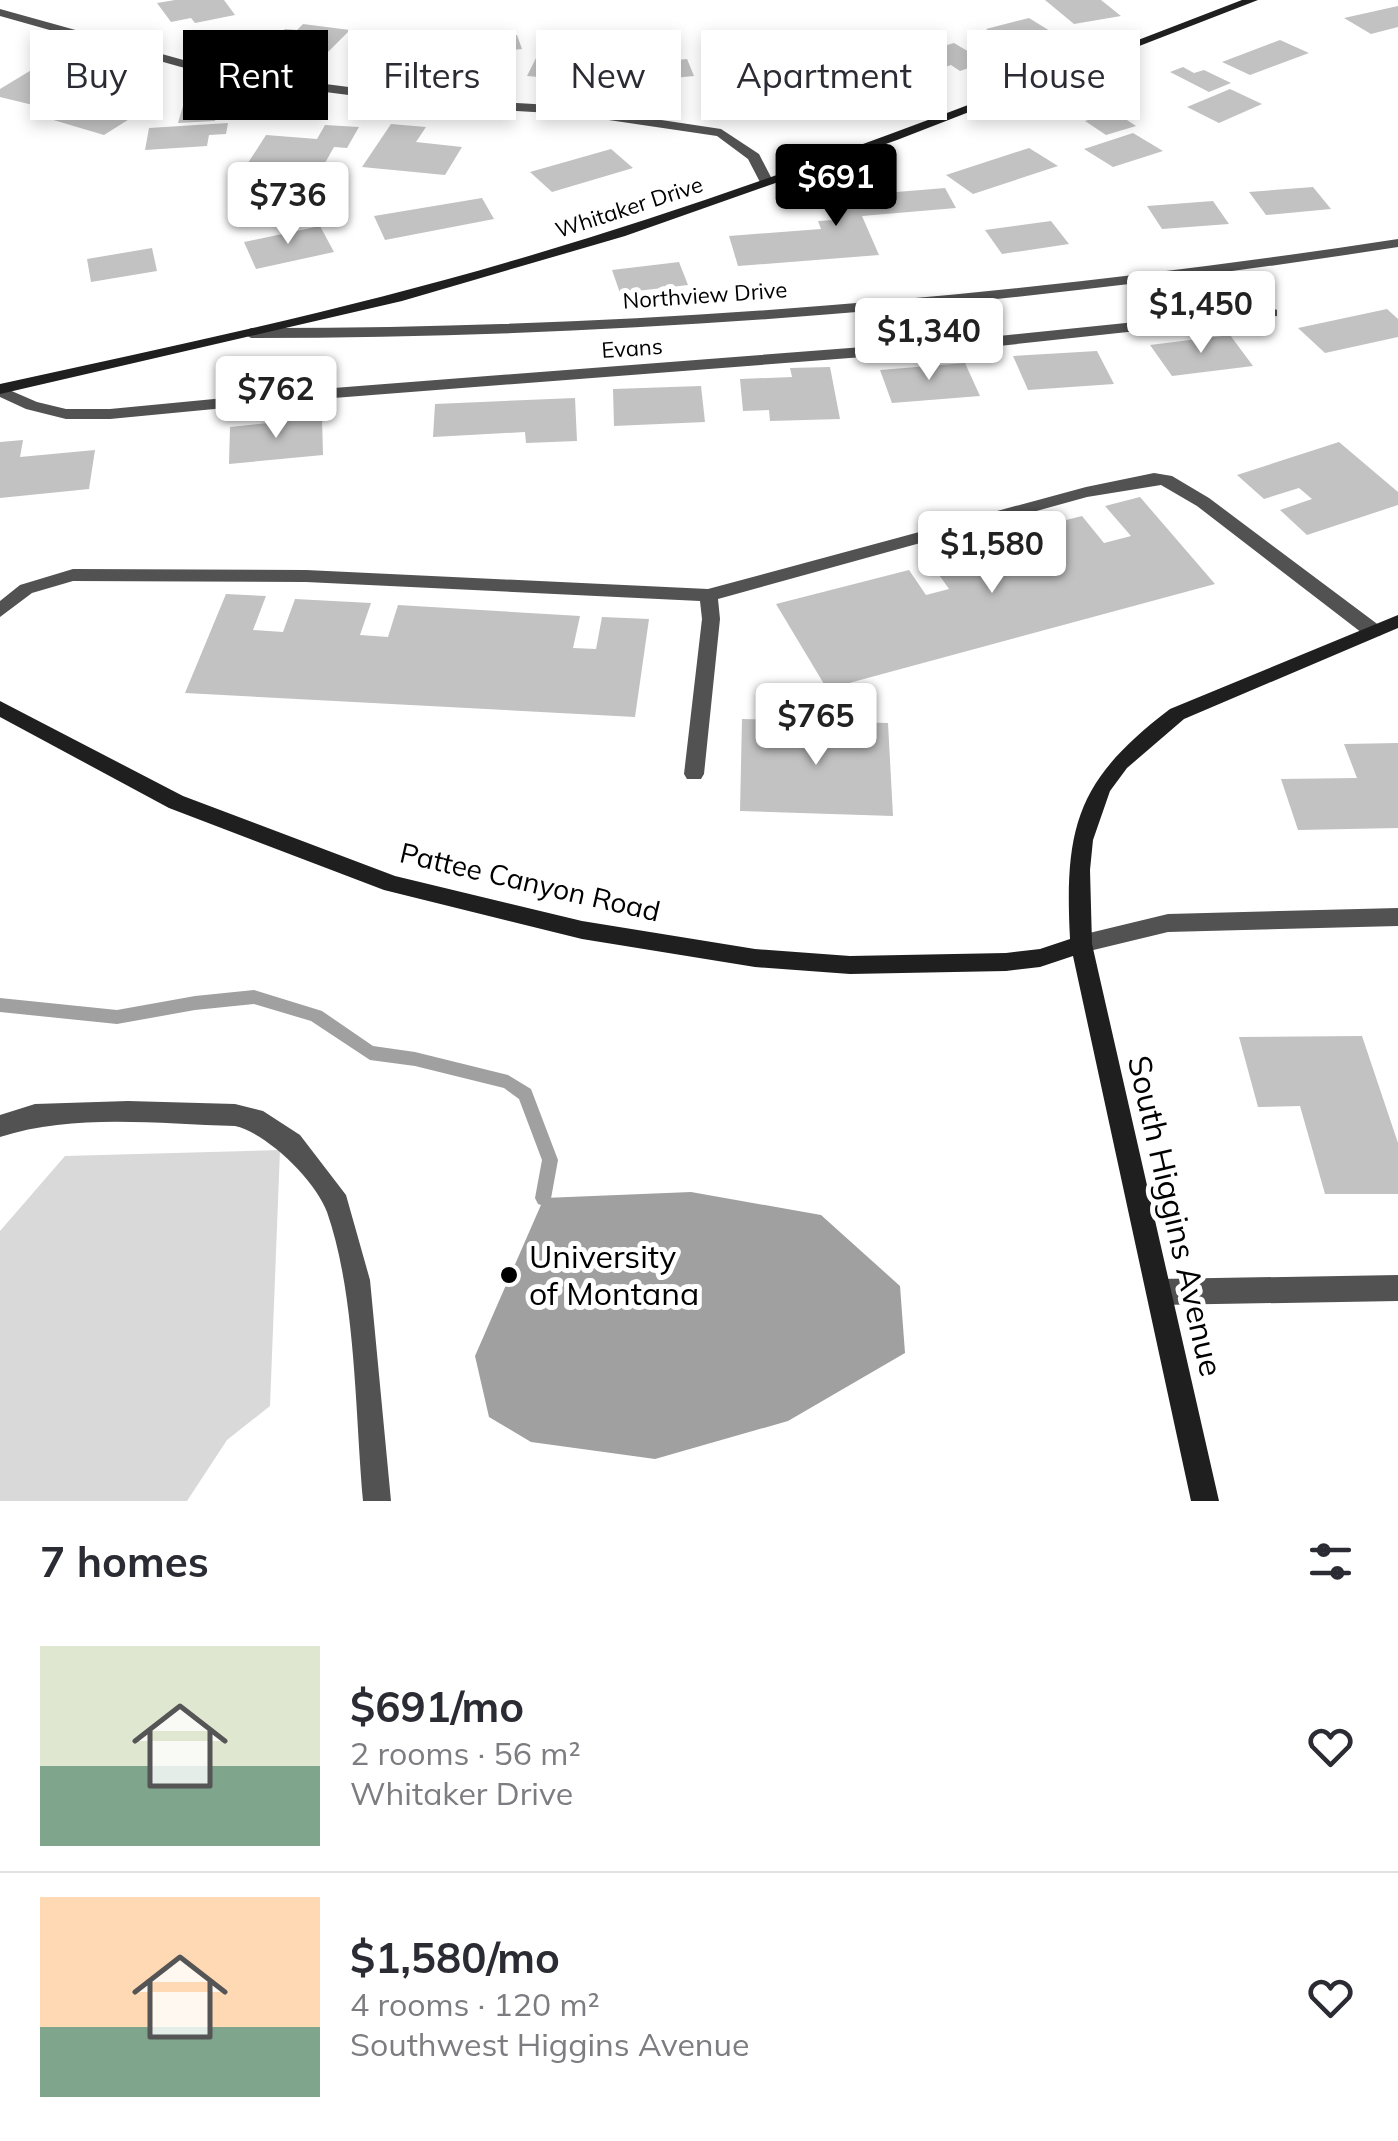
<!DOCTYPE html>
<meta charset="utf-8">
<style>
:root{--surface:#fff;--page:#f7f7f7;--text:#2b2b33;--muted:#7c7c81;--line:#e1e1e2;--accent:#000}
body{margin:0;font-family:Mulish,sans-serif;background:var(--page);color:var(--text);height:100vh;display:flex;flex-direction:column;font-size:38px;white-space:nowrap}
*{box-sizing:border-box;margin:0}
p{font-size:32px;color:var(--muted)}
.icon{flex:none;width:55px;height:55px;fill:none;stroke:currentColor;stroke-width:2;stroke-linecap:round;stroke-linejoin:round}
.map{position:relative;height:1501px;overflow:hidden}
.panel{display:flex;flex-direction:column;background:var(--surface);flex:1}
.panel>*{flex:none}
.top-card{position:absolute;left:30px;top:30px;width:1340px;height:90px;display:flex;gap:20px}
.price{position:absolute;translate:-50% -85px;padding:0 22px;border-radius:10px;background:#fff;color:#222;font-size:32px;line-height:65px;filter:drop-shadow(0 2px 5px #0008)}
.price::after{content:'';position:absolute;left:50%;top:60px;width:30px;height:22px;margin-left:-15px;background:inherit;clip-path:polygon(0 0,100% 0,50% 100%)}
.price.current{background:var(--accent);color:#fff}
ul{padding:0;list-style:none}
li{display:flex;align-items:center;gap:30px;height:250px;padding:0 40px}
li+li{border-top:2px solid var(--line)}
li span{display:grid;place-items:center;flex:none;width:280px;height:200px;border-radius:0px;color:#555}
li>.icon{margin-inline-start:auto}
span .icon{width:120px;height:120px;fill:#fffc;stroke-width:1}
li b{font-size:42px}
h2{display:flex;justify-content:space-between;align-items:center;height:120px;padding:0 40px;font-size:42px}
.pill{padding:0 35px;border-radius:0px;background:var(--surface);box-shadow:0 5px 15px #0003;font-size:35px;line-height:90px}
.pill.current{background:var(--accent);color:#fff}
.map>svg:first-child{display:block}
.green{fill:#d9d9d9}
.water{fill:#a0a0a0}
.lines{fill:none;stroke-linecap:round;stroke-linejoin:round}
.stream{fill:#a0a0a0;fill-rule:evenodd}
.building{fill:#c2c2c2}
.lane{fill:#525252;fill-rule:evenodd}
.street{fill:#525252;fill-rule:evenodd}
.secondary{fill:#1f1f1f;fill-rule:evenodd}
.poi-dot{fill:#000;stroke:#fff;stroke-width:4}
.labels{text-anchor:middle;stroke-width:10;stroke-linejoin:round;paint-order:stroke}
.far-street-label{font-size:22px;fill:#000;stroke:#fff}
.street-label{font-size:28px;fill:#000;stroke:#fff}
.near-street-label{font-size:32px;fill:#000;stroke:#fff}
.near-poi-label{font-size:32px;fill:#000;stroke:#fff;text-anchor:start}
</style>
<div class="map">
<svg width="1398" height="1501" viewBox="0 0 1398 1501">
<rect width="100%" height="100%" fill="#fff"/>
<!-- green -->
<path class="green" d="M 280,1150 L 270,1406 L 227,1440 L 187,1501 L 0,1501 L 0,1231 L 65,1156 Z"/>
<!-- water -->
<path class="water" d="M 691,1192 L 821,1215 L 900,1286 L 905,1353 L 788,1421 L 655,1459 L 531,1442 L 489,1417 L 475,1356 L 544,1198 Z"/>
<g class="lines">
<!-- stream -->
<path class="stream" d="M 254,990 L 322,1011 L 373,1046 L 415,1052 L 508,1075 L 531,1089 L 558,1160 L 550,1204 L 544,1206 L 538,1204 L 535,1198 L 542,1160 L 519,1099 L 504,1088 L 415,1066 L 370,1060 L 311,1021 L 254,1004 L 195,1010 L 117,1024 L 0,1012 L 0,998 L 117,1010 L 195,996 Z"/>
</g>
<!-- building -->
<g class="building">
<path d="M 175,0 L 224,0 L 235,15 L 195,23 L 191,18 L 171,22 L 157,3 Z"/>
<path d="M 1045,0 L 1101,0 L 1121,16 L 1074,24 Z"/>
<path d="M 1398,6 L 1398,27 L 1371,34 L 1344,18 Z"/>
<path d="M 1029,18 L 1055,34 L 1016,48 L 986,29 Z"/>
<path d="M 303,24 L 350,30 L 326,54 L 267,46 L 285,29 L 297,30 Z"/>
<path d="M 517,35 L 522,49 L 503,51 L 507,62 L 468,66 L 461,40 Z"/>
<path d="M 381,36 L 428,40 L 421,48 L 437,50 L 427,64 L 392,60 L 396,54 L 368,52 Z"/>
<path d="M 1280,40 L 1309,53 L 1250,75 L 1222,62 Z"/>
<path d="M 954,43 L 986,62 L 960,71 L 951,65 L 927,73 L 903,58 Z"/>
<path d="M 739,53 L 774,56 L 768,80 L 732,77 Z"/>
<path d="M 538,54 L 593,58 L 585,74 L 564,73 L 561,79 L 527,76 Z"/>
<path d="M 687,59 L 694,76 L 673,78 L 674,82 L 631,86 L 624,65 Z"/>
<path d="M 43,63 L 71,70 L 50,83 L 71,89 L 41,107 L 0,97 L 0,89 Z"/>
<path d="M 1183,67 L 1194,73 L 1204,70 L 1231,83 L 1209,92 L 1170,72 Z"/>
<path d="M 878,75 L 887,93 L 820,98 L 812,79 Z"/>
<path d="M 109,84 L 134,91 L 111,105 L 139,113 L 104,135 L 50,119 Z"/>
<path d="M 1230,89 L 1262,104 L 1219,123 L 1187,107 Z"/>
<path d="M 218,104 L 215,121 L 178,123 L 183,106 Z"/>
<path d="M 1115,112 L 1136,126 L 1106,135 L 1085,121 Z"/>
<path d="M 228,123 L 226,134 L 209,135 L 207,146 L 145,150 L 149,128 Z"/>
<path d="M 391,124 L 426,127 L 416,142 L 462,147 L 445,175 L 362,167 Z"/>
<path d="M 325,125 L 359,127 L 347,148 L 334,147 L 325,163 L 248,163 L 266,135 L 317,139 Z"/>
<path d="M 1133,133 L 1163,151 L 1113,167 L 1084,149 Z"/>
<path d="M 1029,148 L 1058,166 L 973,194 L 946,175 Z"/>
<path d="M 611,149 L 633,168 L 552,192 L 530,172 Z"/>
<path d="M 1313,187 L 1331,209 L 1266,215 L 1249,192 Z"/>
<path d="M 945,188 L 956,208 L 862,216 L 879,255 L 738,266 L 729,236 L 821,229 L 818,221 L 834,220 L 824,198 Z"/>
<path d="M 482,198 L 494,219 L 385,240 L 374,216 Z"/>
<path d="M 1213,201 L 1229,224 L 1162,229 L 1147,206 Z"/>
<path d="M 1051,221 L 1069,244 L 1002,254 L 985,230 Z"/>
<path d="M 320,226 L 334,252 L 256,269 L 244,242 Z"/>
<path d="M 152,248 L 157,271 L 91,282 L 87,259 Z"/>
<path d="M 679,262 L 688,285 L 620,293 L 612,270 Z"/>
<path d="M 1387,309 L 1398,319 L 1398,337 L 1325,353 L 1298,328 Z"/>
<path d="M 1230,335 L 1253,366 L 1172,376 L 1150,345 Z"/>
<path d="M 1097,351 L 1114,384 L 1028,390 L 1013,356 Z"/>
<path d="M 965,363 L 980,396 L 892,403 L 880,370 Z"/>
<path d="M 830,367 L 840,419 L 770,421 L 769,410 L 743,411 L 740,379 L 792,377 L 790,368 Z"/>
<path d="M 701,386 L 705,422 L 614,426 L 613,389 Z"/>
<path d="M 575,398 L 577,441 L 526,443 L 525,432 L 433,437 L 435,404 Z"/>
<path d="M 322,417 L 323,455 L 229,464 L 230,427 Z"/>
<path d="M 23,440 L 20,457 L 95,450 L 89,489 L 0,498 L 0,442 Z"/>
<path d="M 1339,442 L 1398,492 L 1398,505 L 1307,535 L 1280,510 L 1312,499 L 1299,488 L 1264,499 L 1237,475 Z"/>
<path d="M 1140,497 L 1215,584 L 827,689 L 776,604 L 909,570 L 926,595 L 949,589 L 928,559 L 998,542 L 1018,568 L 1042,562 L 1019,532 L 1082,516 L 1104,543 L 1131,536 L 1105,506 Z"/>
<path d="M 226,594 L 266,596 L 253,630 L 283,632 L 295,599 L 371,603 L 360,635 L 388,637 L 398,605 L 580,616 L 573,648 L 596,649 L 602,617 L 649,619 L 635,717 L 185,693 Z"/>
<path d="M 742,719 L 888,723 L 893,816 L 740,811 Z"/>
<path d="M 1398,743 L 1398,828 L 1298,830 L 1281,779 L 1357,778 L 1344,744 Z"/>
<path d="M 1362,1036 L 1398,1143 L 1398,1194 L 1325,1194 L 1300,1106 L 1258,1107 L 1239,1037 Z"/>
</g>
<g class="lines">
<!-- lane -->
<g class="lane">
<path d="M 1154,473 L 1172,476 L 1209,498 L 1380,626 L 1382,631 L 1380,636 L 1366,636 L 1197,506 L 1161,485 L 1087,497 L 718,599 L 720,619 L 704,774 L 701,779 L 687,779 L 684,774 L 702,619 L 700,601 L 306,582 L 73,581 L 32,593 L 0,617 L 0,601 L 20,585 L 73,569 L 306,570 L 708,589 L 1086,487 Z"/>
<path d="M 128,1101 L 235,1104 L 263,1111 L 300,1135 L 346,1195 L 370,1280 L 391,1501 L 363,1501 C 355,1412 356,1295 327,1212 C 316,1181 267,1133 235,1126 C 158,1124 74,1113 0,1137 L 0,1115 L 35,1104 Z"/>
<path d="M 1398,1275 L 1398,1301 L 1159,1305 L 1150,1301 L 1146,1292 L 1150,1283 L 1159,1279 Z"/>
</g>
<!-- street -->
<g class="street">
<path d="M 0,9 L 187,61 L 271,77 L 434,98 L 568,106 L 721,129 L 759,154 L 774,183 L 762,186 L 748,159 L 717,136 L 568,114 L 434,106 L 271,85 L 181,67 L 0,16 Z"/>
<path d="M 1398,239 L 1398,247 C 1020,306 634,338 251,338 L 243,333 L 251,328 C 634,329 1020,297 1398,239 Z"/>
<path d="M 1272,308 L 1277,310 L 1277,316 L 980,348 L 308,400 L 110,419 L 66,419 L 26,409 L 0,397 L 0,386 L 37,402 L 66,409 L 110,409 L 308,390 L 980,338 Z"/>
<path d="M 1398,908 L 1398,926 L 1168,932 L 1081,953 L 1073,950 L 1070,944 L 1073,938 L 1081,935 L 1168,914 Z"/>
</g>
<!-- secondary -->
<g class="secondary">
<path d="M 1242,0 L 1258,0 L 897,140 L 625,236 L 402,301 L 0,394 L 0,384 C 175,346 350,309 522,258 C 767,186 1004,91 1242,0 Z"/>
<path d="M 1398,615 L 1398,628 L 1184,719 L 1127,768 L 1110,791 L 1093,840 L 1090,870 L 1092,944 L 1219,1501 L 1191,1501 L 1073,956 L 1040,967 L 1006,971 L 850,974 L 755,967 L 582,939 L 384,890 L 169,808 L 0,717 L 0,701 L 183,796 L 395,876 L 582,921 L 755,949 L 850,956 L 1006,953 L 1040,949 L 1070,939 C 1064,825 1078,779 1170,709 Z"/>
</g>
</g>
<!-- markers -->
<circle class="poi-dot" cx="509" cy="1275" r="10"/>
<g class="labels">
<!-- far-street labels -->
<g class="far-street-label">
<text transform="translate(629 207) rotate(-18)" y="8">Whitaker Drive</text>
<text transform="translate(705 295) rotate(-4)" y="8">Northview Drive</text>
<text transform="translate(632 348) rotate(-4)" y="8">Evans</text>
</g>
<!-- street labels -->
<g class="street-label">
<text transform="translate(530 882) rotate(13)" y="10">Pattee Canyon Road</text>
</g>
<!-- near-street labels -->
<g class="near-street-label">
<text transform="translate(1175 1216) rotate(77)" y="11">South Higgins Avenue</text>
</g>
<!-- near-poi labels -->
<g class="near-poi-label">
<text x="529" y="1268">University<tspan x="529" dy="37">of Montana</tspan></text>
</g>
</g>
</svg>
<b class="price current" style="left:836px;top:229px">$691</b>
<b class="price" style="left:288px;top:247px">$736</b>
<b class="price" style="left:1201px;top:356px">$1,450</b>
<b class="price" style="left:929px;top:383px">$1,340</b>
<b class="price" style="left:276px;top:441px">$762</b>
<b class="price" style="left:992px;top:596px">$1,580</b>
<b class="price" style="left:816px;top:768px">$765</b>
<div class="top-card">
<a class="pill">Buy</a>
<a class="pill current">Rent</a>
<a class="pill">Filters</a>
<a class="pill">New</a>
<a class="pill">Apartment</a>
<a class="pill">House</a>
</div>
</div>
<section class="panel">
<h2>7 homes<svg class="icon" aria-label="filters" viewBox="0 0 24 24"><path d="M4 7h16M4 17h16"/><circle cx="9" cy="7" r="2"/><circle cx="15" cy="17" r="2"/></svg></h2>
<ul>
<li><span style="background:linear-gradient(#dfe7d0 60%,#7fa58c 0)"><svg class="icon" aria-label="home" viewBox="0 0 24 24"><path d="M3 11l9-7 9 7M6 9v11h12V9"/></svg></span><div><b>$691/mo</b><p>2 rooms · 56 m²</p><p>Whitaker Drive</p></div><svg class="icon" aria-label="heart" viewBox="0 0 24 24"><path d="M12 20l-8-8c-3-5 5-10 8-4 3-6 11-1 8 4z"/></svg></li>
<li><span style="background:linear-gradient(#ffd9b3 65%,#7fa58c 0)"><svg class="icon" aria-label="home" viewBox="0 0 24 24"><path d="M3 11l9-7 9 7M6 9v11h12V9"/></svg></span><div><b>$1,580/mo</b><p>4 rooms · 120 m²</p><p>Southwest Higgins Avenue</p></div><svg class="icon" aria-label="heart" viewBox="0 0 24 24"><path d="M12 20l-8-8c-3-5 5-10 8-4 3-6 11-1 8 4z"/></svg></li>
</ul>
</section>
